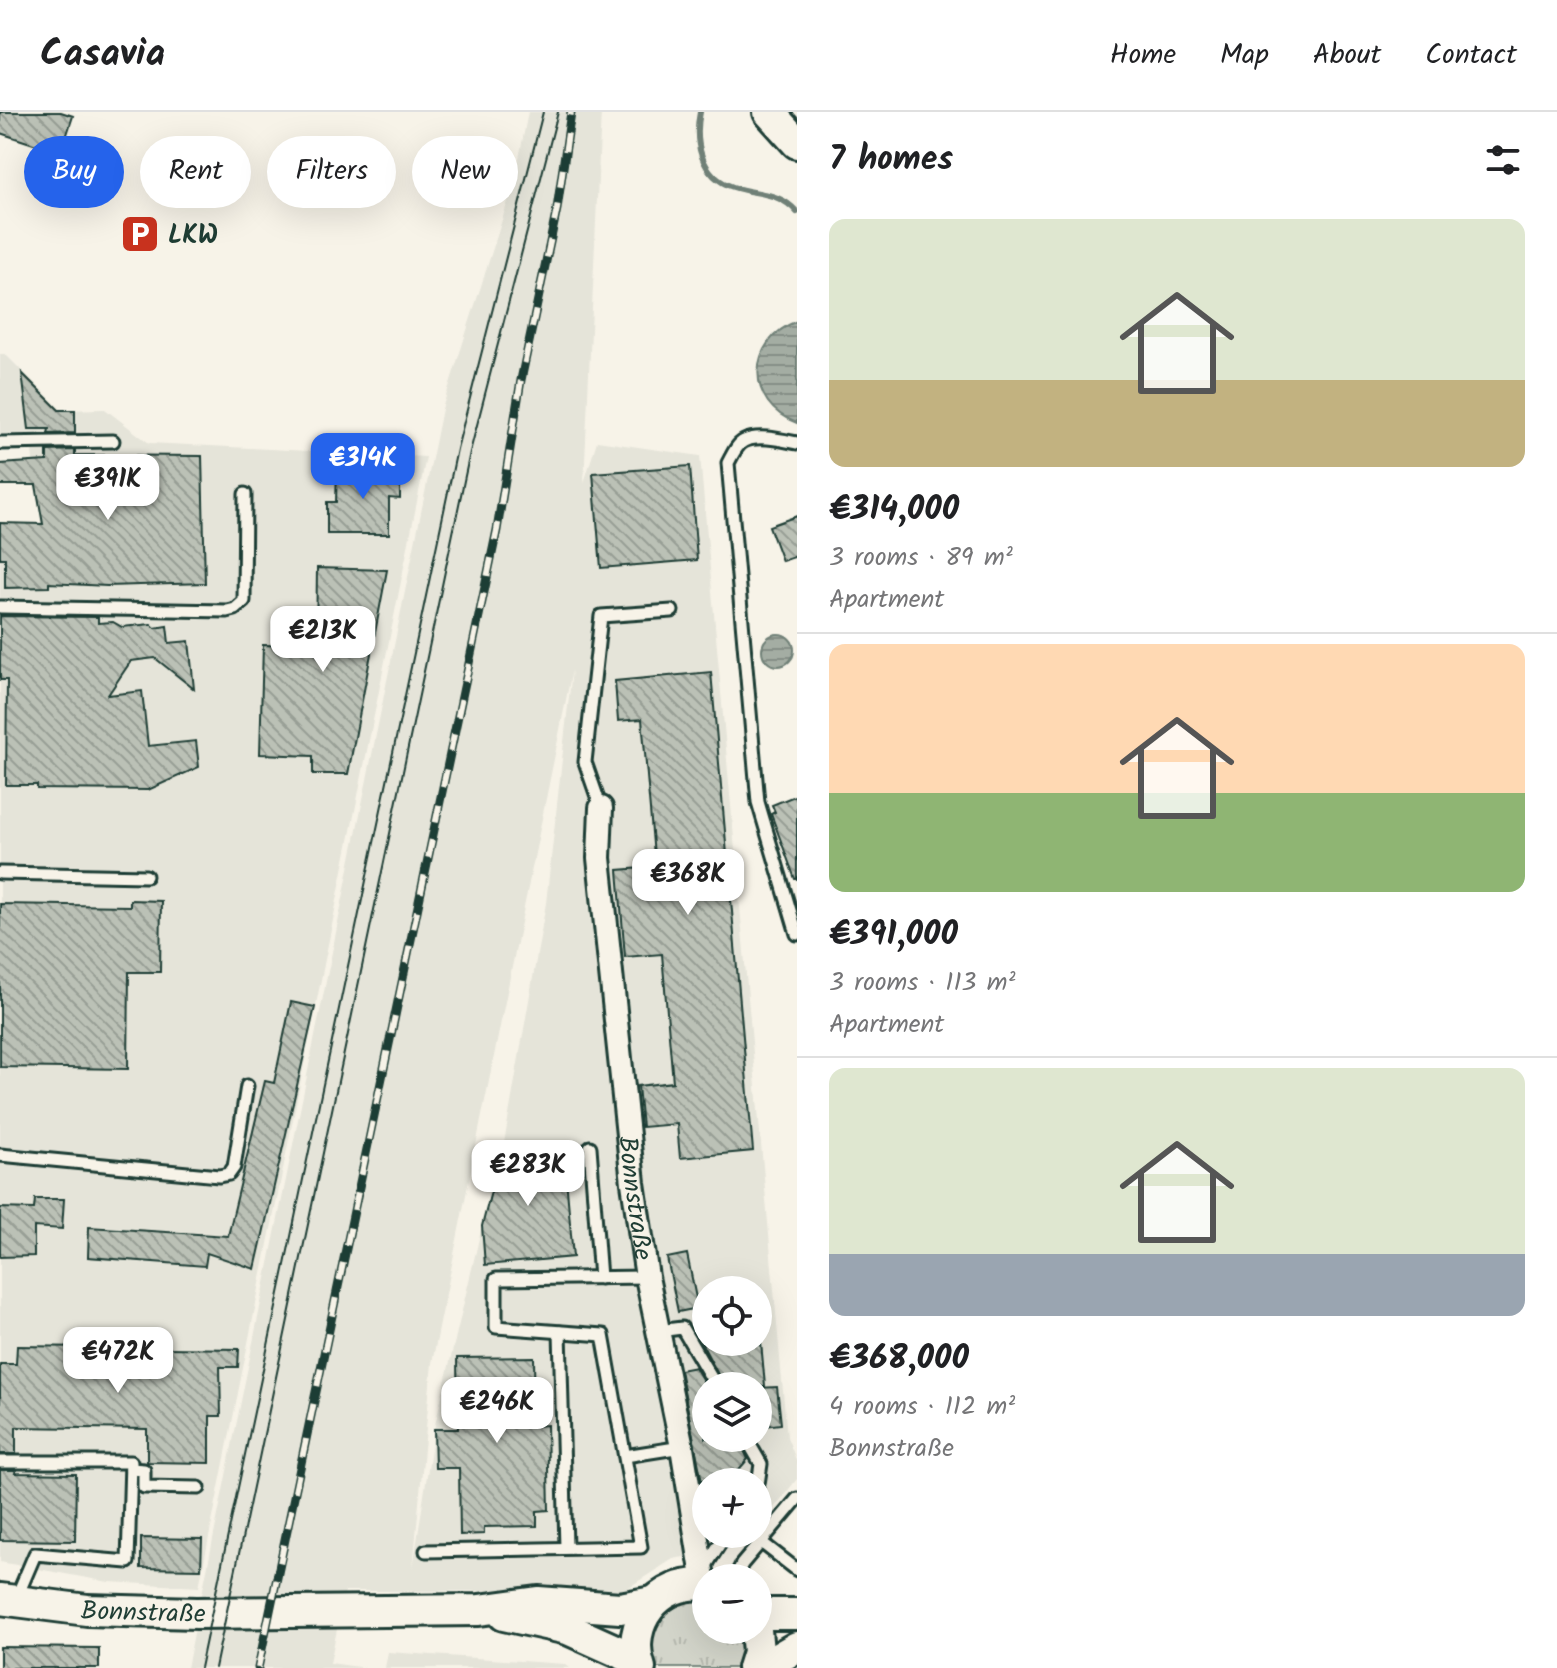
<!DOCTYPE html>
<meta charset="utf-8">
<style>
:root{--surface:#fff;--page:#f2f2f2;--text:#202124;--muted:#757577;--line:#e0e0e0;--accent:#2563eb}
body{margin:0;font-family:Kalam,sans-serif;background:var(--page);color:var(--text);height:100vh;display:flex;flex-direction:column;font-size:30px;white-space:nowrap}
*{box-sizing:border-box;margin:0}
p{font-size:26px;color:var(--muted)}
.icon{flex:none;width:44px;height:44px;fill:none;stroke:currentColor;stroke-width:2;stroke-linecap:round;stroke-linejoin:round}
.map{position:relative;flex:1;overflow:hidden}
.details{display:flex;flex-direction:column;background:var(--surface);width:760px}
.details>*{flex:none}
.guide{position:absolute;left:24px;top:24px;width:652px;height:72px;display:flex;gap:16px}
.fabs{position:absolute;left:692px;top:1164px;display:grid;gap:16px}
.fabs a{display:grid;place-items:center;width:80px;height:80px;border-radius:50%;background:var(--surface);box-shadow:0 8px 32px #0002;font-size:40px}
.price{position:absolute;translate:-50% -68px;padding:0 18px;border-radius:16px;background:#fff;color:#222;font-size:26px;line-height:52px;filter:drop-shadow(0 2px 4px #0008)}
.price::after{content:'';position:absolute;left:50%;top:48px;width:24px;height:18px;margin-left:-12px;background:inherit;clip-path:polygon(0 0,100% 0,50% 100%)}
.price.current{background:var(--accent);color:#fff}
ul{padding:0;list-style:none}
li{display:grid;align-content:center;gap:16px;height:424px;padding:0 32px}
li+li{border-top:2px solid var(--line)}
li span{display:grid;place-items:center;height:248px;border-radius:16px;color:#555}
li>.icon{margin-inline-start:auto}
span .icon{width:144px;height:144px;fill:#fffc;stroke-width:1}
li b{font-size:34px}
h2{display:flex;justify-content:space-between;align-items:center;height:96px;padding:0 32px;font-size:34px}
.tag{padding:0 28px;border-radius:36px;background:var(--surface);box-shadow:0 8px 32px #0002;font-size:28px;line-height:72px}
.tag.current{background:var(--accent);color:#fff}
header{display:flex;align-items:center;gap:48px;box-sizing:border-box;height:112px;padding:0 40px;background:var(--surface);border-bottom:2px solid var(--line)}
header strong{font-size:38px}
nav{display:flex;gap:44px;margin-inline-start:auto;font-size:28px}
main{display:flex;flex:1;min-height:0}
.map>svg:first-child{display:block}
.built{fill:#e5e4d9;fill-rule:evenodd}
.grass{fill:url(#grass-tufts);stroke:#79897f;stroke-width:2}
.water{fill:url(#water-rules);stroke:#6f8077;stroke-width:2}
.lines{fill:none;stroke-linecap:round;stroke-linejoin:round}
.stream{stroke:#6f8077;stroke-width:6}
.building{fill:url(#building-back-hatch);stroke:#1f3d34;stroke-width:2}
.lane-casing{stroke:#1f3d34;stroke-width:17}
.street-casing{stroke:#1f3d34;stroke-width:28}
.secondary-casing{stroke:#1f3d34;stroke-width:36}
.lane{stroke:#f7f3e8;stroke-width:11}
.street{stroke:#f7f3e8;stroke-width:22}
.secondary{stroke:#f7f3e8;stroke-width:30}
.tram{stroke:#1f3d34;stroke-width:2}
.rail-casing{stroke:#1f3d34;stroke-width:9}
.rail{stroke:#f7f3e8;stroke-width:6;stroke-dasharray:18;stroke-linecap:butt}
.labels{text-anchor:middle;stroke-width:6;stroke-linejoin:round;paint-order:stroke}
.poi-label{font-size:26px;font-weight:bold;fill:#1f3d34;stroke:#f7f3e8;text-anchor:start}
.street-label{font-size:26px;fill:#1f3d34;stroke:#f7f3e8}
</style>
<header>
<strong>Casavia</strong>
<nav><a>Home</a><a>Map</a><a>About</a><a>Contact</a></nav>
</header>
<main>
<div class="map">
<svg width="797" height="1556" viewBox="0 0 797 1556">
<defs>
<pattern id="grass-tufts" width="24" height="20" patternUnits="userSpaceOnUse" patternTransform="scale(2)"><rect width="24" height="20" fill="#d3d5ca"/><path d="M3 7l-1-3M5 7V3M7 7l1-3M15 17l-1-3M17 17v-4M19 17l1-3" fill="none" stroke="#b5b8ae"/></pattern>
<pattern id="water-rules" width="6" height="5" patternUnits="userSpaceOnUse" patternTransform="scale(2)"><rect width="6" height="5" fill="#a4ada3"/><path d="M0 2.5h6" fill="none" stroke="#858e86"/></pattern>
<pattern id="building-back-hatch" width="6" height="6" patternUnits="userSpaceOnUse" patternTransform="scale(2)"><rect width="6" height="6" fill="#bbc1b6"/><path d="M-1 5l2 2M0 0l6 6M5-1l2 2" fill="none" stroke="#979e95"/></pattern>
</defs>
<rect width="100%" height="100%" fill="#f7f3e8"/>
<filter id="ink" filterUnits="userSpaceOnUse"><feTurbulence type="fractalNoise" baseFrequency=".0125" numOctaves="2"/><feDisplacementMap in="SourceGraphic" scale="16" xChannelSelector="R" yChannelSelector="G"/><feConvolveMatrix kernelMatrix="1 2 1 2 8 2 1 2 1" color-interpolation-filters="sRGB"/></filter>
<g filter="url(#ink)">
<!-- built -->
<g class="built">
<path d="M 528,0 L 601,0 L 584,371 L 597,329 L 700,344 L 787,1325 L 797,1350 L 797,1367 L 758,1416 L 758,1370 L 706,1370 L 706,1422 L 753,1422 L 744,1434 L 673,1447 L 623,1479 L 345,1479 L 330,1551 L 365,1556 L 187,1556 L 442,297 L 515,67 ZM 572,558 L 546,791 L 503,1037 L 482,1114 L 434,1317 L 413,1456 L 432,1251 ZM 706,1178 L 758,1178 L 758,1230 L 706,1230 ZM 706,1274 L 758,1274 L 758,1326 L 706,1326 Z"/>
<path d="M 0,242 L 5,242 L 61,298 L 105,297 L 149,331 L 426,345 L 199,1475 L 109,1470 L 0,1450 L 0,411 L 41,411 L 30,323 L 0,322 Z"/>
<path d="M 388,1540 L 565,1552 L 570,1556 L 385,1556 Z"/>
</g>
<!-- grass -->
<path class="grass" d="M 701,1488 L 706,1489 L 706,1518 L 742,1518 L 745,1528 L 741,1556 L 654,1556 C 644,1517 660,1492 701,1488 Z"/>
<!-- water -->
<g class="water">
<path d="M 797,209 L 797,311 C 745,292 746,229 797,209 Z"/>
<circle cx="778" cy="538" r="16"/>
</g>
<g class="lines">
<!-- stream -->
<path class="stream" d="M 700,0 C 694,29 700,64 733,75 C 756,83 779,79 797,100"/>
</g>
<!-- building -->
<g class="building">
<path d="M 0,0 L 61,0 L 73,4 L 61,41 L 0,21 Z"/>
<path d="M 22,261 L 59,298 L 75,298 L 75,321 L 48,322 L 49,317 L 29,317 Z"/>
<path d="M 75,338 L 75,343 L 202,344 L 205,471 L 107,474 L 49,471 L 49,475 L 5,476 L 5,446 L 0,446 L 0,411 L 43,412 L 36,373 L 0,373 L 0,352 L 47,349 L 47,339 Z"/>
<path d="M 690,354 L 697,448 L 601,456 L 593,361 Z"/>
<path d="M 337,355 L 400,356 L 400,387 L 389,386 L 389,422 L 327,422 L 327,390 L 336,390 Z"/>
<path d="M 797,404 L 797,444 L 782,449 L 769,414 Z"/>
<path d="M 317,456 L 387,458 L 348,662 L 313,662 L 313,644 L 260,642 L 263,533 L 316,534 Z"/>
<path d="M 0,504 L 98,505 L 98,511 L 113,510 L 122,515 L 151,512 L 155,516 L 167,514 L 169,531 L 189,529 L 194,577 L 155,546 L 131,549 L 108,583 L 142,579 L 148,634 L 196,629 L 199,655 L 148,678 L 37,677 L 37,673 L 6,673 L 7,568 L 0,568 Z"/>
<path d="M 711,560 L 753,1039 L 680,1046 L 677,1012 L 642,1015 L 638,974 L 673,970 L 662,842 L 625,845 L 618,758 L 655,755 L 642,607 L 618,609 L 615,569 Z"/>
<path d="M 797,683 L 797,767 L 795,767 L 771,702 L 775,700 L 772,693 Z"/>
<path d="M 130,788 L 161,789 L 160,860 L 129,860 L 128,957 L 0,955 L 0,792 L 130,794 Z"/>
<path d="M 291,890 L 315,895 L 255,1157 L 207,1141 L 205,1154 L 88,1145 L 89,1115 L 228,1124 L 265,969 L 274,971 Z"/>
<path d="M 563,1032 L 573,1145 L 485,1153 L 482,1114 L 502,1037 Z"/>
<path d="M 35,1087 L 64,1087 L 62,1117 L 34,1115 L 34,1144 L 0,1145 L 0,1096 L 34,1097 Z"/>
<path d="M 687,1142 L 698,1196 L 678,1200 L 667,1146 Z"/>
<path d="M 701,1230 L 761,1230 L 765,1274 L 724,1274 Z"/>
<path d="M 17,1234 L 239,1237 L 238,1255 L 220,1255 L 221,1304 L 210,1304 L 210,1351 L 147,1350 L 147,1317 L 16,1315 L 16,1342 L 0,1342 L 0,1252 L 16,1252 Z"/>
<path d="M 534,1245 L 535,1314 L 547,1313 L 549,1398 L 537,1399 L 537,1414 L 484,1415 L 484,1422 L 460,1423 L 459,1356 L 435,1356 L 434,1317 L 458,1317 L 457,1246 Z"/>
<path d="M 695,1255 L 706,1274 L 706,1326 L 738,1326 L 748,1347 L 728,1370 L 702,1370 L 680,1258 Z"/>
<path d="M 777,1275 L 781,1312 L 765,1314 L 758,1302 L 758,1276 Z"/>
<path d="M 0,1358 L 16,1358 L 15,1361 L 76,1362 L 75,1429 L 0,1428 Z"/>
<path d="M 141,1426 L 202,1427 L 201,1457 L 141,1456 Z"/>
<path d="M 0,1535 L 99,1536 L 99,1556 L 0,1556 Z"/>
</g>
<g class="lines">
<!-- lane casing -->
<g class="lane-casing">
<g id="lane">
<path d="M 0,331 L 113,329"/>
<path d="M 797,331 C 782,328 758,322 744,329 C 736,333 732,344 728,351 L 758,690 L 797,822"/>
<path d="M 0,495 L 227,499 L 235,497 L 244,489 L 245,382"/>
<path d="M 601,696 L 585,650 L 601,504 L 672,499"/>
<path d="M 0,761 L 146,764"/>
<path d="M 590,1035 L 600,1166"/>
<path d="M 0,1043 L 219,1064 L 229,1062 L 234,1055 L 247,974"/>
<path d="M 658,1219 L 682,1216 L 716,1274"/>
<path d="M 560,1220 L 566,1435"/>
<path d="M 746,1326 L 761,1352 L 758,1372"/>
<path d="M 625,1344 L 682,1335"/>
<path d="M 0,1350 L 131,1350 L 128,1450 L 35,1442 L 15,1489"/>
<path d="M 131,1357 L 144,1358 L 144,1375 L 199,1376"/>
<path d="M 761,1430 L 797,1458"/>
<path d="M 426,1439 L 641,1435 L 603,1223 L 496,1215 L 496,1167 L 647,1165"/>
<path d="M 705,1455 L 726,1422"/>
<path d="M 735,1466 L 742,1452 L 797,1387"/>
</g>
</g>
<!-- street casing -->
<g class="street-casing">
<g id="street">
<path id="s1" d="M 601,696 L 599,746 L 633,1071 L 647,1165 L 682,1335 L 702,1459 L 702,1472"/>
</g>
</g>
<!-- secondary casing -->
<g class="secondary-casing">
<g id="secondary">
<path d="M 769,0 L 797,31"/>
<path id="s2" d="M 0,1487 L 87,1498 L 197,1501 L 479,1498 L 538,1490 L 620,1496 L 653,1490"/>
<path d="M 758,1499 L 765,1502 L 797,1502"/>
<path d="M 504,1503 L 568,1517 L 637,1548"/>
<path d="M 640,1556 C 624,1512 659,1467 706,1473"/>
<path d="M 753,1556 L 758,1540 L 756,1518"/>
<path d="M 761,1556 L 797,1535"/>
</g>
</g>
<!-- lane -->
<use href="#lane" class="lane"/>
<!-- street -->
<use href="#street" class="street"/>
<!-- secondary -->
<use href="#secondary" class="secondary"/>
<!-- tram -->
<g class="tram">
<path d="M 200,1556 L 457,337 L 543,0"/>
<path d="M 215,1556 L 470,340 L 558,0"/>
</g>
<!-- rail casing -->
<g class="rail-casing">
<path id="rail" d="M 258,1556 L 497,418 L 521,268 L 557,97 L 571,0"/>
</g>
<!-- rail -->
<use href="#rail" class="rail"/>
</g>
</g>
<!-- icons -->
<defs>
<g id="parking-square" transform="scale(2)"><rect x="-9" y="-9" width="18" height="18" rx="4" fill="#c8321e" stroke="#f7f3e8"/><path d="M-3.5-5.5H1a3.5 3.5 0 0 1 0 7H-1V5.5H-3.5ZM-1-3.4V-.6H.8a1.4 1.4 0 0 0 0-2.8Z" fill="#fff"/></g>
</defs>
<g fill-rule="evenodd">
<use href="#parking-square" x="140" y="122"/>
</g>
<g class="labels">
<!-- poi labels -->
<g class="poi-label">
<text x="168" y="131">LKW</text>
</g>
<!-- street labels -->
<g class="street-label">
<text dy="9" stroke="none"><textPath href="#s1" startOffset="392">Bonnstraße</textPath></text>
<text dy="9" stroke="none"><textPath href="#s2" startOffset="144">Bonnstraße</textPath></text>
</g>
</g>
</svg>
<div class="fabs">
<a><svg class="icon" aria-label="locate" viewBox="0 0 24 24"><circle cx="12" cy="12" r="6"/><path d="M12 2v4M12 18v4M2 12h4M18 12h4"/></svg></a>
<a><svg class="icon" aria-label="layers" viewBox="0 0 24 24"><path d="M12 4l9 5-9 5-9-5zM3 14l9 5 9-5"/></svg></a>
<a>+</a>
<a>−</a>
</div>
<b class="price current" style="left:363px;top:389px">€314K</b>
<b class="price" style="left:108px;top:410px">€391K</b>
<b class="price" style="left:323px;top:562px">€213K</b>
<b class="price" style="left:688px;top:805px">€368K</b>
<b class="price" style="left:528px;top:1096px">€283K</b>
<b class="price" style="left:118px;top:1283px">€472K</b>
<b class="price" style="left:497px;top:1333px">€246K</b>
<div class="guide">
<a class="tag current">Buy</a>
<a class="tag">Rent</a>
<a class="tag">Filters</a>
<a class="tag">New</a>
</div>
</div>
<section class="details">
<h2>7 homes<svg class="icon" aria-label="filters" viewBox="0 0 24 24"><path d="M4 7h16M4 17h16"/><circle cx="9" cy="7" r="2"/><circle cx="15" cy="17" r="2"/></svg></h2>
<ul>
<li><span style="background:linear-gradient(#dfe7d0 65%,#c2b280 0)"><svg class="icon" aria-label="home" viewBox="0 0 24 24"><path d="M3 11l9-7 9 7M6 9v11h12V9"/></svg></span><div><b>€314,000</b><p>3 rooms · 89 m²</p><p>Apartment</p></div></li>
<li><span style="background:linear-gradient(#ffd9b3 60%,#8fb573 0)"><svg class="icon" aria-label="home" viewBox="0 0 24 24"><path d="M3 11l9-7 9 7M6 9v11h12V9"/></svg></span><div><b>€391,000</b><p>3 rooms · 113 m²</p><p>Apartment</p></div></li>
<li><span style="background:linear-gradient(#dfe7d0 75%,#9aa5b1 0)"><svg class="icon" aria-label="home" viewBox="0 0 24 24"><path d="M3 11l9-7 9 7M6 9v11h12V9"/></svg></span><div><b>€368,000</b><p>4 rooms · 112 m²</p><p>Bonnstraße</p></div></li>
</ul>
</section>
</main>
